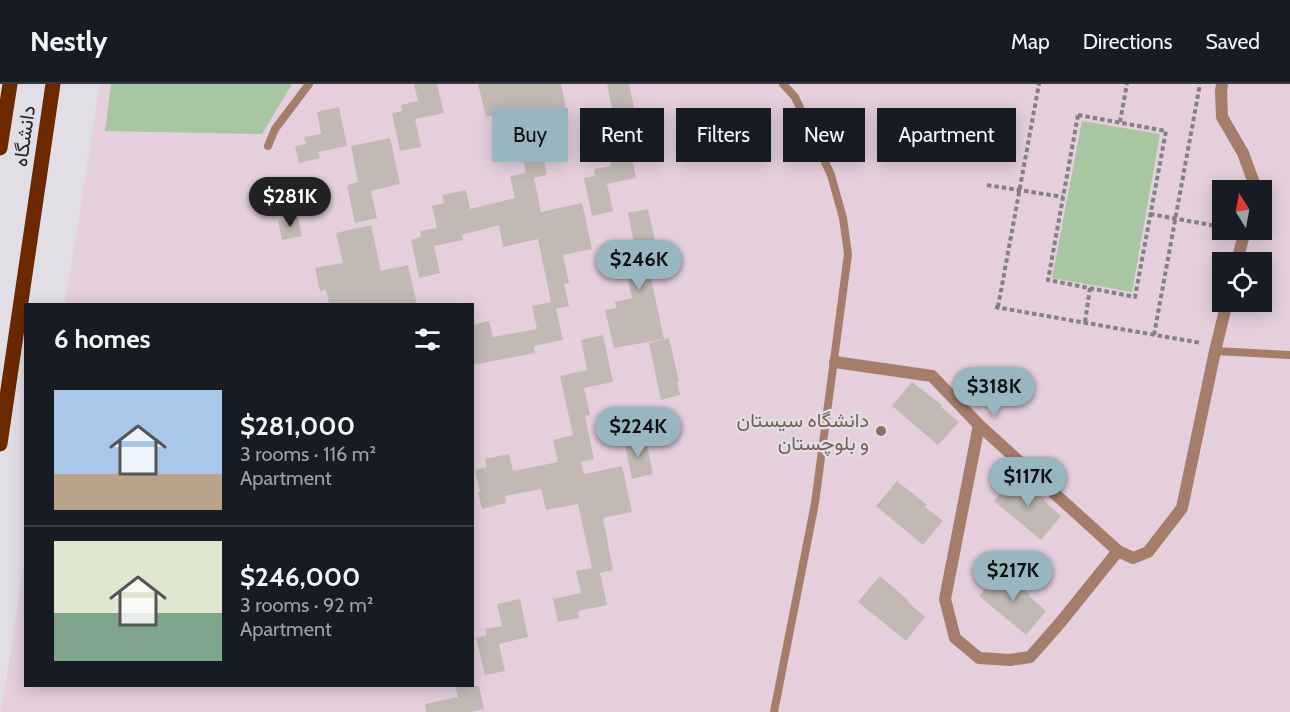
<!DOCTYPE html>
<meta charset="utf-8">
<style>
:root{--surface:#171b24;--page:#242831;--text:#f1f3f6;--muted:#9ea1a6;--line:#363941;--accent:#98b6c0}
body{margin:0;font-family:Cabin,Vazirmatn,sans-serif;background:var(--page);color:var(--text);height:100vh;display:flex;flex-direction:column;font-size:22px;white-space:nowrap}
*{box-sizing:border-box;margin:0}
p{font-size:20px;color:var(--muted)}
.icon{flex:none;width:33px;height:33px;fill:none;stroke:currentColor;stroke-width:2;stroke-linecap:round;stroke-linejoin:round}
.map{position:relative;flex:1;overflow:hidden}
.details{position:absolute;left:24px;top:219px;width:450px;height:384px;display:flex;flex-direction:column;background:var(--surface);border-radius:0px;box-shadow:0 3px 15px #0003}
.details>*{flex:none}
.top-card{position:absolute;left:492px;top:24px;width:570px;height:54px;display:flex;gap:12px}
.needle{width:39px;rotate:349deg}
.fabs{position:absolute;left:1212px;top:96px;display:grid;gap:12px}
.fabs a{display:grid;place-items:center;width:60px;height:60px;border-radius:0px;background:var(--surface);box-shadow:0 3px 15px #0003;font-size:30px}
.price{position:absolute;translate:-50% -51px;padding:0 14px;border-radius:21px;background:var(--accent);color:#111;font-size:20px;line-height:39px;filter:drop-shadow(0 2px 3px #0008)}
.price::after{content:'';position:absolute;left:50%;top:36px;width:18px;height:14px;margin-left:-9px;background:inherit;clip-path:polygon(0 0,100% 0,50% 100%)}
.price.selected{background:#222;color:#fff}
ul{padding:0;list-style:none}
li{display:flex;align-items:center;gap:18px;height:150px;padding:0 30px}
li+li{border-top:2px solid var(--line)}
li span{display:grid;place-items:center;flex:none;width:168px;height:120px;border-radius:0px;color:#555}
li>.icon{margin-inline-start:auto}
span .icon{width:72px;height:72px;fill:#fffc;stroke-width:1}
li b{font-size:26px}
h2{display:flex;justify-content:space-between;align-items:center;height:72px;padding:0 30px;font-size:26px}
.pill{padding:0 21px;border-radius:0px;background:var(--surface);box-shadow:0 3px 15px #0003;font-size:21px;line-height:54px}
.pill.selected{background:var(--accent);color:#111}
header{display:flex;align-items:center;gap:36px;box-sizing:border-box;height:84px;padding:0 30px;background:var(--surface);border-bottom:2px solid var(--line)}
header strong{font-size:28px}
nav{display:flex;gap:33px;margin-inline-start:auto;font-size:21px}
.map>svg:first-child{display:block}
.education{fill:#e5cfdd;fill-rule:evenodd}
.green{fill:#a9c6a3}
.building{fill:#c2b9b5}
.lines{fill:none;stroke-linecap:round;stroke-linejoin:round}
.path{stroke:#838086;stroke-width:4;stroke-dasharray:4.5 3;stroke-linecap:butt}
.service{stroke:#a57d6b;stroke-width:8}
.minor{stroke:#a57d6b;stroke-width:12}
.primary{stroke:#6c2900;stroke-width:15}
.education-dot{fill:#8d6e63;stroke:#e2dee6;stroke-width:2}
.labels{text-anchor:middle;stroke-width:4.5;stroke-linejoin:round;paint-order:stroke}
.street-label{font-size:20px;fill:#242326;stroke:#e2dee6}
.education-label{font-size:20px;fill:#785e54;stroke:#e2dee6;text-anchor:end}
</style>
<header>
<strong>Nestly</strong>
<nav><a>Map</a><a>Directions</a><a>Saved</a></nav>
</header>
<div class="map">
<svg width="1290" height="628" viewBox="0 0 1290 628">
<rect width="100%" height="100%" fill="#e2dee6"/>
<!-- education -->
<path class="education" d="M 100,0 L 1290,0 L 1290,628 L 1,628 L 25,474 L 26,602 L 472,602 L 472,220 L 65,220 ZM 1222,106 L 1262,106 L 1262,146 L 1222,146 ZM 1222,178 L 1262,178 L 1262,218 L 1222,218 Z"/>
<!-- green -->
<g class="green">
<path d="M 111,0 L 292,0 L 262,50 L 105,47 Z"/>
<path d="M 1082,37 L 1160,50 L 1132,208 L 1052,194 Z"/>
</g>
<!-- building -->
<g class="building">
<path d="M 414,0 L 437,0 L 444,29 L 415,35 L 421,63 L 400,67 L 392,29 L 402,27 L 401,21 L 418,17 Z"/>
<path d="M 478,0 L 561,0 L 568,33 L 537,40 L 547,91 L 534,94 L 541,128 L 582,119 L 592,165 L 563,171 L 569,199 L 564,200 L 569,222 L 556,225 L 563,256 L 534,262 L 535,269 L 472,281 L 472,241 L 489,237 L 493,253 L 537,245 L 532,222 L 551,218 L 538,155 L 503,163 L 499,141 L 462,151 L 463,156 L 434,162 L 440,189 L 419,194 L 411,156 L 421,153 L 420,147 L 437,144 L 432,122 L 444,119 L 442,111 L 466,106 L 470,125 L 515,114 L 510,92 L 526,89 L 513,28 L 486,33 Z"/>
<path d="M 607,0 L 629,0 L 642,60 L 630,62 L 636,94 L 607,100 L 613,127 L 592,132 L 584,94 L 595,92 L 594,85 L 611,82 L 606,60 L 619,57 Z"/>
<path d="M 339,23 L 347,62 L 318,68 L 320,74 L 299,79 L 295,62 L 306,60 L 304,53 L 321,50 L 317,28 Z"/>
<path d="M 390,54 L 400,100 L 371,107 L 377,134 L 355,139 L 347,101 L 358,98 L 351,62 Z"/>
<path d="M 648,125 L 663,192 L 651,194 L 664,255 L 614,264 L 605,226 L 616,224 L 615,218 L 632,214 L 627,192 L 640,189 L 628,129 Z"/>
<path d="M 298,133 L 302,152 L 282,156 L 278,137 Z"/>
<path d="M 371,141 L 381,187 L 408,181 L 417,220 L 329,220 L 326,206 L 320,207 L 315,184 L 343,179 L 336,149 Z"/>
<path d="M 603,251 L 613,298 L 584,304 L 590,331 L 585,332 L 594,375 L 581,378 L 584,390 L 622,382 L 632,428 L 603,434 L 613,486 L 600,489 L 607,521 L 578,527 L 579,534 L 558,538 L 553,515 L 581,509 L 576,487 L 592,484 L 578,420 L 546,426 L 541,405 L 505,412 L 506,419 L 482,425 L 478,408 L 480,408 L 475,386 L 487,383 L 485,375 L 509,370 L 513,387 L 558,378 L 553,356 L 573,351 L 560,292 L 587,286 L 581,256 Z"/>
<path d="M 669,254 L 679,297 L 677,298 L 680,311 L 661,316 L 649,259 Z"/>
<path d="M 912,298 L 942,321 L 941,323 L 959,338 L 938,361 L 892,322 Z"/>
<path d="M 645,352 L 653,390 L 632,395 L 624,357 Z"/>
<path d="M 1015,392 L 1045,416 L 1044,417 L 1061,432 L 1041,456 L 994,417 Z"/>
<path d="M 897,397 L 927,421 L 925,423 L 943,437 L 923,461 L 876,422 Z"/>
<path d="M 1001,486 L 1030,510 L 1029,512 L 1046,527 L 1026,551 L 979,512 Z"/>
<path d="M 880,492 L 909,517 L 908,518 L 925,533 L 906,557 L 858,518 Z"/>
<path d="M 520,515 L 528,553 L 499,560 L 505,587 L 485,591 L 476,554 L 487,551 L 485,545 L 502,542 L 497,520 Z"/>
<path d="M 455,602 L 479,602 L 484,625 L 470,628 L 426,628 L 425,620 L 458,613 Z"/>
</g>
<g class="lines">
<!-- path -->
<g class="path">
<path d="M 1078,31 L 1166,47 L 1135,213 L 1048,196 Z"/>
<path d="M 1120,38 L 1127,0"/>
<path d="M 987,101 L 1063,113"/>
<path d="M 1150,130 L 1222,143"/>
<path d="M 995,223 L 1201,259"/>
<path d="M 998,223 L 1039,0"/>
<path d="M 1085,238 L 1090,204"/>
<path d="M 1154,251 L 1200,0"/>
</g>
<!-- service -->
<g class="service">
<path d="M 268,62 L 275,45 L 309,0"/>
<path d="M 1215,267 L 1290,271"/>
<path d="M 774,628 L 815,419 L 848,170 L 843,134 L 831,91 L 795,13 L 783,0"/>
</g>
<!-- minor -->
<g class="minor">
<path d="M 1222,0 L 1221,7 L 1222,33 L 1243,69 L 1255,102 L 1254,106"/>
<path d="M 1237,178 L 1245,146"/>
<path d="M 835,278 L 932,292 L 979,341 L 1118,467"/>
<path d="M 979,341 L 945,515 L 955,554 L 979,574 L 1010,576 L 1030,573 L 1060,539 L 1118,467 L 1133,474 L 1148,468 L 1182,424 L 1215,267 L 1227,218"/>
</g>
<!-- primary -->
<g class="primary">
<path d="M 0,64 L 10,0"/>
<path d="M 0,360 L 53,0"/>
</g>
</g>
<!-- markers -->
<circle class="education-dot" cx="881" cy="347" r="6"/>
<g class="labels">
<!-- street labels -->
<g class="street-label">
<text transform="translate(24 52) rotate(-82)" y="7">دانشگاه</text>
</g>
<!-- education labels -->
<g class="education-label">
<text x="869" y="343">دانشگاه سیستان<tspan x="869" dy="23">و بلوچستان</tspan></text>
</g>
</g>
</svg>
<div class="fabs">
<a><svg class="needle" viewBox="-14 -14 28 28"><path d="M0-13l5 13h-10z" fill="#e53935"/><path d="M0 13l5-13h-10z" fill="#9ea1a6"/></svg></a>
<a><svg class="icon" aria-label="locate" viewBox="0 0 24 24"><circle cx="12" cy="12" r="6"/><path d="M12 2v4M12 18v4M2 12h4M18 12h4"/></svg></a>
</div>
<b class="price selected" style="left:290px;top:144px">$281K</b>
<b class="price" style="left:639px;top:207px">$246K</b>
<b class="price" style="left:994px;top:334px">$318K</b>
<b class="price" style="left:638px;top:374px">$224K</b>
<b class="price" style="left:1028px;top:424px">$117K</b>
<b class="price" style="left:1013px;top:518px">$217K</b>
<div class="top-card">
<a class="pill selected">Buy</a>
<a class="pill">Rent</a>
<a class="pill">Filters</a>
<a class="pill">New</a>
<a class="pill">Apartment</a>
</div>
<section class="details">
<h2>6 homes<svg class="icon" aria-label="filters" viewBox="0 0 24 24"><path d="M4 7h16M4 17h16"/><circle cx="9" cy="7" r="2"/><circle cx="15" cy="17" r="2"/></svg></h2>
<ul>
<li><span style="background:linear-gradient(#a9c7e8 70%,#b9a48a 0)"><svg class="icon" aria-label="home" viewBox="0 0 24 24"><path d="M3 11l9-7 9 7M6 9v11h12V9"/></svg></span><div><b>$281,000</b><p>3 rooms · 116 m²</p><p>Apartment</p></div></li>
<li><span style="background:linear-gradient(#dfe7d0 60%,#7fa58c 0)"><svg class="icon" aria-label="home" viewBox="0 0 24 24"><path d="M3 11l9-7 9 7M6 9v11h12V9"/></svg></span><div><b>$246,000</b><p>3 rooms · 92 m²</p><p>Apartment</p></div></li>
</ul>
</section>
</div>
